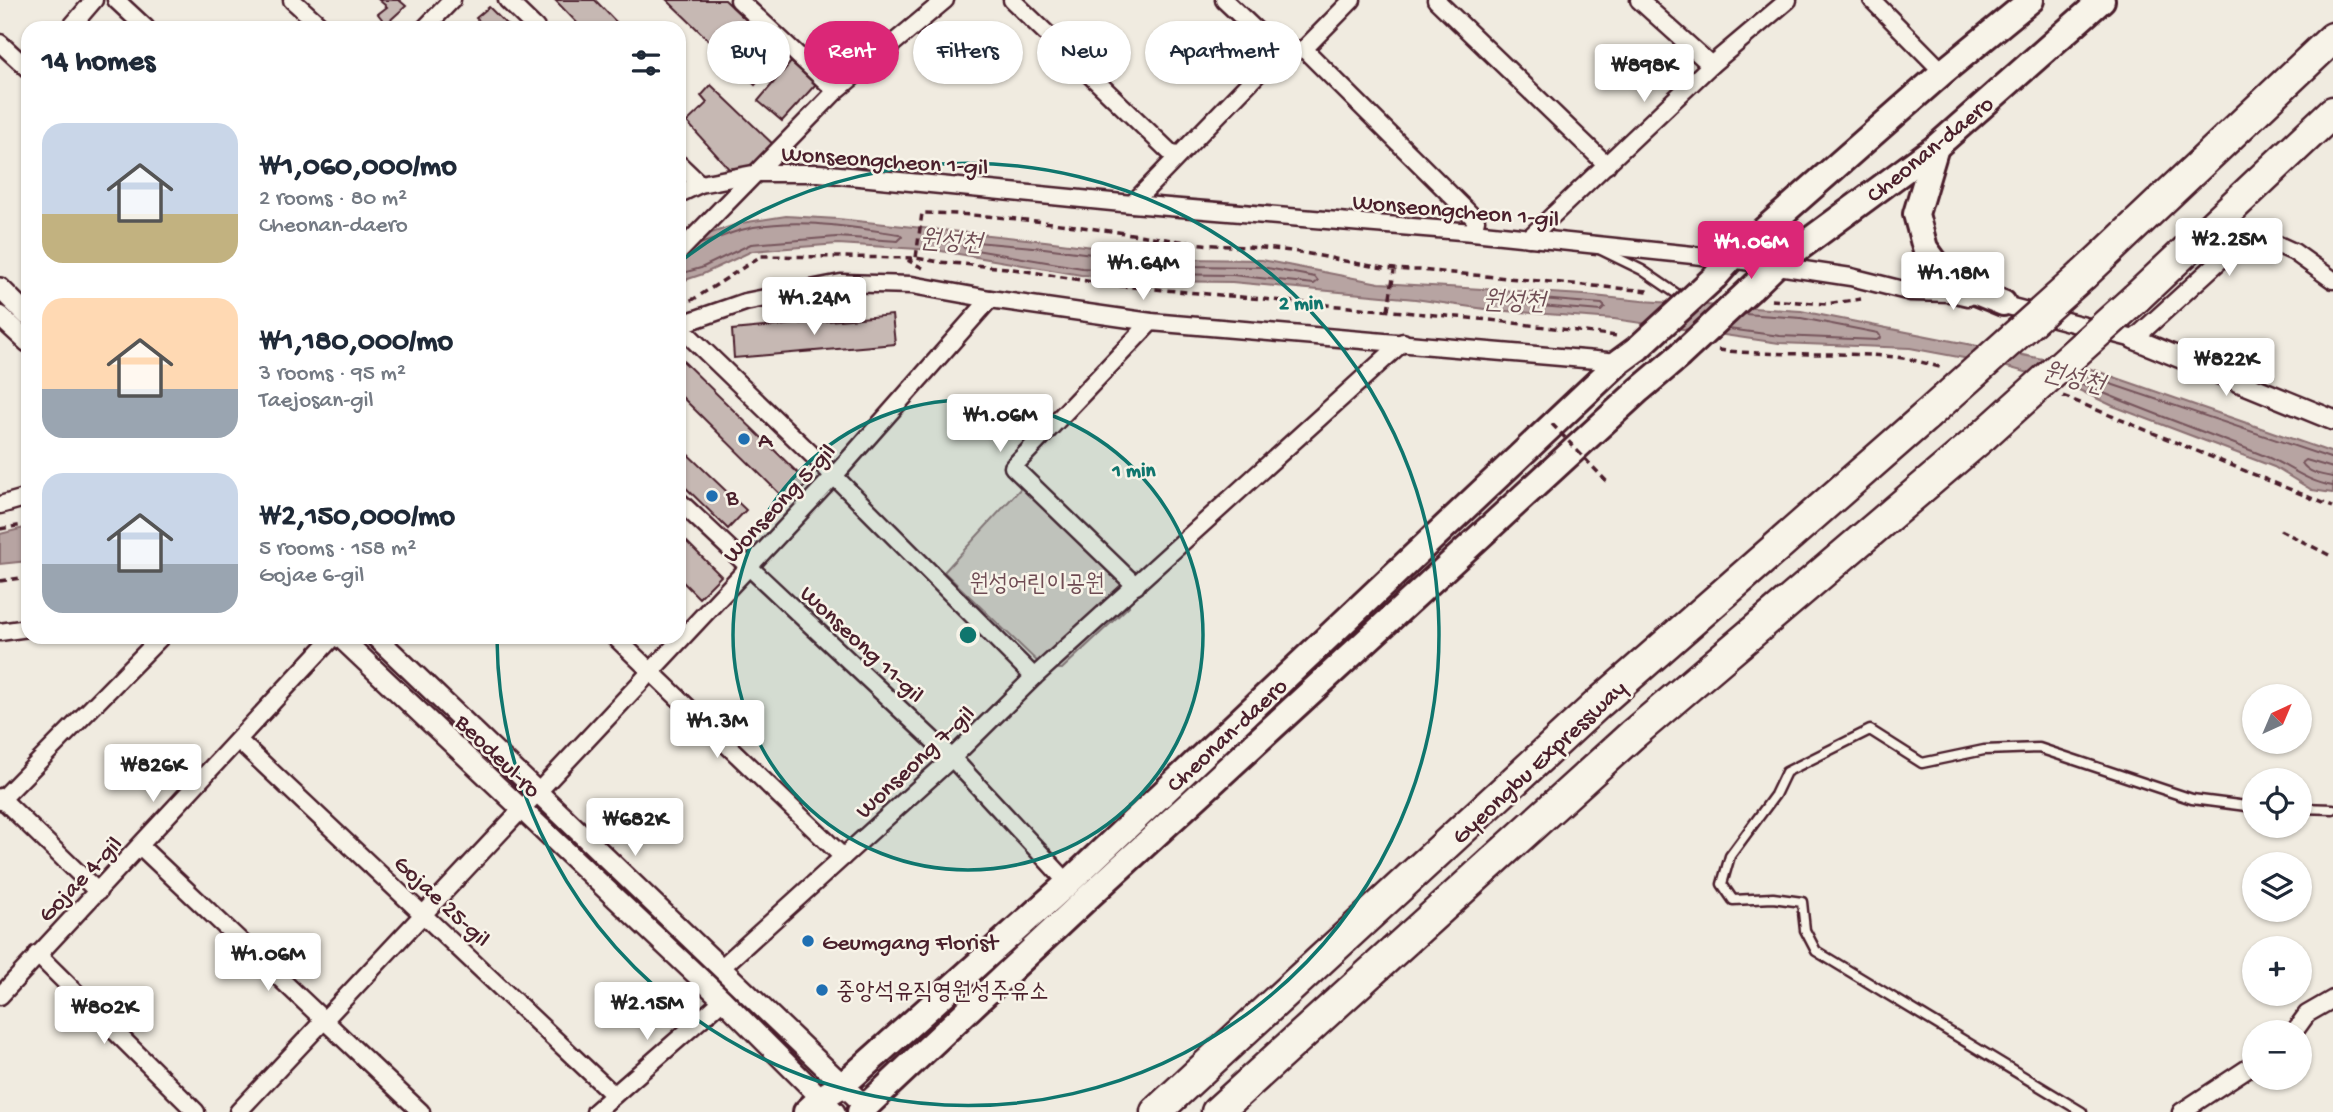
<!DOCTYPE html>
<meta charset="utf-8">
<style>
:root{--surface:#fff;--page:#f6f6f7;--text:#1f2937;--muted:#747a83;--accent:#db2777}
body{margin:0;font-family:"Gochi Hand","Poor Story",sans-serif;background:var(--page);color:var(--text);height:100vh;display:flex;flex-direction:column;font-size:26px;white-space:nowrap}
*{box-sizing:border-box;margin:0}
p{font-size:23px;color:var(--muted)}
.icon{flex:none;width:38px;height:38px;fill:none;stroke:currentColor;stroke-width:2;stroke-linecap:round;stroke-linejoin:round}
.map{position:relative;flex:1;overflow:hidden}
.panel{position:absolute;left:21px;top:21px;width:665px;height:623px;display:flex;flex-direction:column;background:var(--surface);border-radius:21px;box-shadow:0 2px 5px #0004}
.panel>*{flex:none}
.hud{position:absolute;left:707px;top:21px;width:665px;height:63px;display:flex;gap:14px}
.needle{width:46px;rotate:44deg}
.buttons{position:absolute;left:2242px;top:684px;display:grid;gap:14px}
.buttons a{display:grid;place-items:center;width:70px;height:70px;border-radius:50%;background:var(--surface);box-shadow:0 2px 5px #0004;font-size:35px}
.price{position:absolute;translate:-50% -60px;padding:0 16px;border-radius:7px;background:#fff;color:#222;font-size:23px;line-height:46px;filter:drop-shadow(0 2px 4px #0008)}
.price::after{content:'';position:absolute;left:50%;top:42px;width:21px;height:16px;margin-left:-10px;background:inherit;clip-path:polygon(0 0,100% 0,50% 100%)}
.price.selected{background:var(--accent);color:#fff}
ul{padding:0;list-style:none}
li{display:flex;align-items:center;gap:21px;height:175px;padding:0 21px}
li span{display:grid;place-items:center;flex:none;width:196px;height:140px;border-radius:21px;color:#555}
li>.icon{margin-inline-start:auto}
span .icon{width:84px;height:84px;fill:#fffc;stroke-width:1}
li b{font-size:30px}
h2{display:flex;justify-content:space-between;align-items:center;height:84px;padding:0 21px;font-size:30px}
.chip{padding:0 24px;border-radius:32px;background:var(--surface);box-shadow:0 2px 5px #0004;font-size:24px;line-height:63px}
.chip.selected{background:var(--accent);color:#fff}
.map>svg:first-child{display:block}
.green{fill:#d8cdc6;stroke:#917678;stroke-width:2}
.water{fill:#b7a4a2;stroke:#8b6f72;stroke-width:2}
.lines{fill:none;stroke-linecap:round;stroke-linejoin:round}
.shore{stroke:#76545b;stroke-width:2}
.building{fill:#c6b8b3;stroke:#4a1f2b;stroke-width:2}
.service-casing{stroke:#4a1f2b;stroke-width:13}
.minor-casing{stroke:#4a1f2b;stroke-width:21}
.tertiary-casing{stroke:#4a1f2b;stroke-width:24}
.primary-casing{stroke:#4a1f2b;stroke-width:30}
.motorway-casing{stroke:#4a1f2b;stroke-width:35}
.path{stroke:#4a1f2b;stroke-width:3.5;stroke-dasharray:7 5;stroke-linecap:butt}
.service{stroke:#f7f3e8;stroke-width:8}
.minor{stroke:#f7f3e8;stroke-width:16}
.tertiary{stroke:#f7f3e8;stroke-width:19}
.primary{stroke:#f7f3e8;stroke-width:24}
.motorway{stroke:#f7f3e8;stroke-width:30}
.primary-bridge-casing{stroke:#4a1f2b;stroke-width:30;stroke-linecap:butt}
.motorway-bridge-casing{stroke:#4a1f2b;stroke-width:35;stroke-linecap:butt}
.path-bridge{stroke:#4a1f2b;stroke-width:3.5;stroke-dasharray:7 5;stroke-linecap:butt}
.primary-bridge{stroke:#f7f3e8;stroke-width:24}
.motorway-bridge{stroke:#f7f3e8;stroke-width:30}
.ring{fill:none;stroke:#0f766e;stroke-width:3.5}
.poi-dot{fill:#1f6fb2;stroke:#f7f3e8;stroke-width:2.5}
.labels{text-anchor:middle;stroke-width:5;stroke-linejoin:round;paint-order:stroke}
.street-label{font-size:24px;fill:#4a1f2b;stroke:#f7f3e8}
.poi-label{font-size:24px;fill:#4a1f2b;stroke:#f7f3e8;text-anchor:start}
.park-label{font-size:24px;fill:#6e4a52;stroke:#f7f3e8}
.water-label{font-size:26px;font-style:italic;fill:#704e55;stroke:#f7f3e8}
.centre{fill:#0f766e;stroke:#f7f3e8;stroke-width:3.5}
.ring-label{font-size:21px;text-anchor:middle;font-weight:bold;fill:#0f766e;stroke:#f7f3e8;stroke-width:5;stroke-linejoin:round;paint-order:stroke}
</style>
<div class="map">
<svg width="2333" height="1112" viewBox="0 0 2333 1112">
<rect width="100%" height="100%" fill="#f0ebe0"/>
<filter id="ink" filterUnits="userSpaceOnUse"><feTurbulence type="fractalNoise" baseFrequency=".0143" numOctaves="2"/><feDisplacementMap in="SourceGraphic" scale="14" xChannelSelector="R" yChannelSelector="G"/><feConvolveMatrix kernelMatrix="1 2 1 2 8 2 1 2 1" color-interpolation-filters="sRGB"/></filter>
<g filter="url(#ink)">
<!-- green -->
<path class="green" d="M 1022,487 L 1129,592 L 1129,606 L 1062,669 L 1044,668 L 944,572 Z"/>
<!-- water -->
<g class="water">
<path d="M 786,216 L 838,219 L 1045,241 L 1188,259 L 1262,260 L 1379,283 L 1584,295 L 1642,301 L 1801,311 L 2088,368 L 2333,453 L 2333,493 L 2312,490 L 2274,467 L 2113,406 L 2062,382 L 1996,364 L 1910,348 L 1779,343 L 1614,319 L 1492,310 L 1415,299 L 1232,282 L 1151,281 L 1081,275 L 935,250 L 838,244 L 752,251 L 703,274 L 679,282 L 679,244 L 741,223 Z"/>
<path d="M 28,527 L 28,561 L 0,564 L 0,534 Z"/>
</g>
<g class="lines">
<!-- shore -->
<g class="shore">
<path d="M 965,241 L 1044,248 L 1188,266 L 1262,267 L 1315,277 L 1318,281 L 1314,284 L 1233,275 L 1151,274 L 1082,268 L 964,248 L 962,244 Z"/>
<path d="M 679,274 L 701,268 L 751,244 L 837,237 L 898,241 L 902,237 L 899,234 C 848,227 792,216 741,230 C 727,234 714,240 700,244"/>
<path d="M 1529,298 L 1602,304 L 1605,307 L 1601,311 L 1528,305 L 1525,302 Z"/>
<path d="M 1729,329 L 1780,336 L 1877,340 L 1881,337 L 1878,333 L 1801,318 L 1744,314"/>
<path d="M 2078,373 L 2333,459"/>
<path d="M 2071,379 C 2135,408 2201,430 2265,456 C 2289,466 2307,482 2333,486"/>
<path d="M 2333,468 L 2306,460 L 2302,463 C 2308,473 2321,475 2333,477"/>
</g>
</g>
<!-- building -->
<g class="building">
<path d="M 379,0 L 399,0 L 406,6 L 386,24 L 378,14 L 387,7 Z"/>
<path d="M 555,0 L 595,0 L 622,28 L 582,28 Z"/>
<path d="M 667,0 L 725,0 L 781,53 L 755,85 Z"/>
<path d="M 489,7 L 510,28 L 486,28 L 476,18 Z"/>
<path d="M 791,62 L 816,84 L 782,121 L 758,101 Z"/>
<path d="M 711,85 L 776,147 L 750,166 L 729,169 L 687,122 L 707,103 L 701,96 Z"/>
<path d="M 892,315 L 895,344 L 734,358 L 732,330 Z"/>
<path d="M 680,358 L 808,483 L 789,503 L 679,394 Z"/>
<path d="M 679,446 L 746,510 L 728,529 L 679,481 Z"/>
<path d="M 679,534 L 721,576 L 699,598 L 679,578 Z"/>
</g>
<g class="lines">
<!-- service casing -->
<g class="service-casing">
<g id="service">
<path d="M 1601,250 L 1642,270 L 1677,294"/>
<path d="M 2300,808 L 2333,809"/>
<path d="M 2082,1112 L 1816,951 L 1805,930 L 1802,902 L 1773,898 L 1733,900 L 1722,884 L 1730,856 L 1775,795 L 1786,772 L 1870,730 L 1922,763 L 1984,750 L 2039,748 L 2192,799 L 2254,807"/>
</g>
</g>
<!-- minor casing -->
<g class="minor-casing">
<g id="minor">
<path d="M 116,0 L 146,28"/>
<path d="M 292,0 L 323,28"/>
<path d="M 507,0 L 536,28"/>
<path d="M 739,0 L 836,91"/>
<path d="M 1012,0 L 1175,157"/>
<path d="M 1224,0 L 1279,52 L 1304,49 L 1476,220 L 1473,232"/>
<path d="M 1436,0 L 1607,165"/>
<path d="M 1639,0 L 1711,65"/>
<path d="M 1872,0 L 1943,72"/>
<path d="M 70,28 L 94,0"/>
<path d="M 425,28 L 452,0"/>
<path d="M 0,43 L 28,69"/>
<path d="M 1304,49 L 1352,0"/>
<path d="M 679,164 L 700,184"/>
<path d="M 679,194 L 700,184 L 758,173 L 819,173 L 1132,204 L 1473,232 L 1731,259 L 1851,277 L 1911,292 L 1951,293 L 1968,297"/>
<path d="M 1132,204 L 1279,52"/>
<path d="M 1529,238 L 1711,65 L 1788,0"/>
<path d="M 679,252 L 836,91 L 945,0"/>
<path d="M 1993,302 L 2134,339 L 2237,245 L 2265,239 L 2294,252 L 2333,280"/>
<path d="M 679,325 L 745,302 L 841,283 L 912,285 L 990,299 L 1151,322 L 1619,362"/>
<path d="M 679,326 L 834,476 L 1034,677"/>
<path d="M 679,501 L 952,758 L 1068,883"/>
<path d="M 0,505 L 28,497"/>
<path d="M 1136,586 L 1013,467 L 1151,322"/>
<path d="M 0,632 L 28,628"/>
<path d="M 615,637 L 843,857"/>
<path d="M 238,740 L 614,1095"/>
<path d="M 0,797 L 98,892"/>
<path d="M 0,801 L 161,637"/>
<path d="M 140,846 L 421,1112"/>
<path d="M 37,954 L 196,1112"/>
<path d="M 722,967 L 952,758 L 1034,677 L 1403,342"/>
<path d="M 0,996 L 333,637"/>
<path d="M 2294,1032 L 2307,1014 L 2333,999"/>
<path d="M 238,1112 L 834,476 L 990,299"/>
<path d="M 595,1112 L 723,1000"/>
<path d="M 2181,1112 L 2254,1064"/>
</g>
</g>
<!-- tertiary casing -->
<g class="tertiary-casing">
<g id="tertiary">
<path d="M 0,288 L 28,316"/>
<path d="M 0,316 L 28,342"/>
<path d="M 2134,339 L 2333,420"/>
<path d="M 340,637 L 723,1000 L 835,1112"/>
<path d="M 376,637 L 866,1107"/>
</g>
</g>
<!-- primary casing -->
<g class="primary-casing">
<g id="primary">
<path d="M 1936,147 L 1916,214 L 1925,248 L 1949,281 L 2003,303"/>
<path d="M 1715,277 L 1731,259 L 1943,72 L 2031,0"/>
<path d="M 1751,289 L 1776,265 L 1936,147 L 2102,0"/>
<path d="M 806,1112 L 821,1098 L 844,1084 L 1068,883 L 1619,362 L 1638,348"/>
<path d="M 860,1112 L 1085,900 L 1639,390 L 1678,357"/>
</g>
</g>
<!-- motorway casing -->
<g class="motorway-casing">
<g id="motorway">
<path d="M 2083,275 L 2333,38"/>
<path d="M 2136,298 L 2333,112"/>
<path d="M 1156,1112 L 1599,703 L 1926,416"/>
<path d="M 1217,1112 L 1632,735 L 1983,436"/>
</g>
</g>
<!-- path -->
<g class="path">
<path d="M 923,268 L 909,261 L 916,258 L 922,213 C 1010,214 1100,230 1187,242 C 1219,247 1251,246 1283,250 C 1329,255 1373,271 1420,270 L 1648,291"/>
<path d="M 1771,300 L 1826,304 L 1861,299"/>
<path d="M 679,304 L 694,299 L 713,287 L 761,256 L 916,258 L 939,262 L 1007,268 L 1111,285 L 1490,320 L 1617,336"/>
<path d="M 1388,310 L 1394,271"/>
<path d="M 1718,350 C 1777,357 1837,351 1896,357 C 1912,359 1928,364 1943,368"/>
<path d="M 2063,396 L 2333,507"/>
<path d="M 0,529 L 28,524"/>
<path d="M 2280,530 L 2333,557"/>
<path d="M 0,581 L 28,577"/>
</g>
<!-- service -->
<use href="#service" class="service"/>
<!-- minor -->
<use href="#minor" class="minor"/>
<!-- tertiary -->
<use href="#tertiary" class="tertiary"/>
<!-- primary -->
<use href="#primary" class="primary"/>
<!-- motorway -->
<use href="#motorway" class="motorway"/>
<!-- primary-bridge casing -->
<g class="primary-bridge-casing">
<g id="primary-bridge">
<path d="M 1638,348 L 1715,277"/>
<path d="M 1678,357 L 1751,289"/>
</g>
</g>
<!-- motorway-bridge casing -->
<g class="motorway-bridge-casing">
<g id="motorway-bridge">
<path d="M 1926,416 L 2083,275"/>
<path d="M 1983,436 L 2136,298"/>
</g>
</g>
<!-- path-bridge -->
<path class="path-bridge" d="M 1552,424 L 1609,484"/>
<!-- primary-bridge -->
<use href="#primary-bridge" class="primary-bridge"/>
<!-- motorway-bridge -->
<use href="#motorway-bridge" class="motorway-bridge"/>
</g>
</g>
<!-- distance rings -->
<circle cx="968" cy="635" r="235" fill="#0f766e" fill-opacity=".12"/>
<g class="ring">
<circle cx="968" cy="635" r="235"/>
<path d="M681 261A471 471 0 1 1 497 639"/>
</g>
<!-- markers -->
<g class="poi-dot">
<circle cx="744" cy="439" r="7"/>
<circle cx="712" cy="496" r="7"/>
<circle cx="808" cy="941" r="7"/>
<circle cx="822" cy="990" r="7"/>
</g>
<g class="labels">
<!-- street labels -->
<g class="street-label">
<text transform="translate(1929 148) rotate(-39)" y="8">Cheonan-daero</text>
<text transform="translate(885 159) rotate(4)" y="8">Wonseongcheon 1-gil</text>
<text transform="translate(1456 209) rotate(5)" y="8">Wonseongcheon 1-gil</text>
<text transform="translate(778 502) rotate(-47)" y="8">Wonseong 5-gil</text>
<text transform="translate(863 643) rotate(43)" y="8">Wonseong 11-gil</text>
<text transform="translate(1226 734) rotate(-43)" y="8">Cheonan-daero</text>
<text transform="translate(499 755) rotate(44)" y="8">Beodeul-ro</text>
<text transform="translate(914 761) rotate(-43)" y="8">Wonseong 7-gil</text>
<text transform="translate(1538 761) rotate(-43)" y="8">Gyeongbu Expressway</text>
<text transform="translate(79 878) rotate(-46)" y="8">Gojae 4-gil</text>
<text transform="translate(443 900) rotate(43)" y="8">Gojae 25-gil</text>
</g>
<!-- poi labels -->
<g class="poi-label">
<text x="758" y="447">A</text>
<text x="726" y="504">B</text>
<text x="822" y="949">Geumgang Florist</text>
<text x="836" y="998">중앙석유직영원성주유소</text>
</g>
<!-- park labels -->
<g class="park-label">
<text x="1037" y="590">원성어린이공원</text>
</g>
<!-- water labels -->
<g class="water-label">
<text transform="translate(951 239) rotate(4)" y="9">원성천</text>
<text transform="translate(1514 299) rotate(2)" y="9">원성천</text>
<text transform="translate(2074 376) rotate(14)" y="9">원성천</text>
</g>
</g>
<circle cx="968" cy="635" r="10" class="centre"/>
<g class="ring-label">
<text x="1301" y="309">2 min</text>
<text x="1134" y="476">1 min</text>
</g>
</svg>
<div class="buttons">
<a><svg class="needle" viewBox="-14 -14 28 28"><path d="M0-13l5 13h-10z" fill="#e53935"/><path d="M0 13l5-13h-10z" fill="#747a83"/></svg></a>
<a><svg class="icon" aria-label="locate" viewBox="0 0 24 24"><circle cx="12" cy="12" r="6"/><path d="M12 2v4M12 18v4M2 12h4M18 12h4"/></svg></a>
<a><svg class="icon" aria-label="layers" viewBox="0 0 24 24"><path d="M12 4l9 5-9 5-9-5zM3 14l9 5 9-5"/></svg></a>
<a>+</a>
<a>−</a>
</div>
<b class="price" style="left:1644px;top:104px">₩898K</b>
<b class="price" style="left:2229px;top:278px">₩2.25M</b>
<b class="price selected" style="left:1751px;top:281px">₩1.06M</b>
<b class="price" style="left:1143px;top:302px">₩1.64M</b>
<b class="price" style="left:1953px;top:312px">₩1.18M</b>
<b class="price" style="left:814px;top:337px">₩1.24M</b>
<b class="price" style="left:2226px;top:398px">₩822K</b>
<b class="price" style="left:1000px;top:454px">₩1.06M</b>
<b class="price" style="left:717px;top:760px">₩1.3M</b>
<b class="price" style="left:153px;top:804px">₩826K</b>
<b class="price" style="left:635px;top:858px">₩682K</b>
<b class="price" style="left:268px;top:993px">₩1.06M</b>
<b class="price" style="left:647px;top:1042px">₩2.15M</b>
<b class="price" style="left:104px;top:1046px">₩802K</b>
<div class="hud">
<a class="chip">Buy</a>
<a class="chip selected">Rent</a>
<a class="chip">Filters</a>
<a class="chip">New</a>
<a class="chip">Apartment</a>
</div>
<section class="panel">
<h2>14 homes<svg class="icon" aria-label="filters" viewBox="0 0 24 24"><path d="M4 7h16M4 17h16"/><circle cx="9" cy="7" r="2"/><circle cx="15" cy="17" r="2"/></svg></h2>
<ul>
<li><span style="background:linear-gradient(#c9d6e8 65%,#c2b280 0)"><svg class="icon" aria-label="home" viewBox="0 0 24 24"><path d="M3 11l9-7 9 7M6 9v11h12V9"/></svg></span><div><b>₩1,060,000/mo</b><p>2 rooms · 80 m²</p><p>Cheonan-daero</p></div></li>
<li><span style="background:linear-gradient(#ffd9b3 65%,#9aa5b1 0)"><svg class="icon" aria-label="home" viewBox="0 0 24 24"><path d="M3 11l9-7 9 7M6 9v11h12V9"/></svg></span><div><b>₩1,180,000/mo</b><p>3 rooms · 95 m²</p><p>Taejosan-gil</p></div></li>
<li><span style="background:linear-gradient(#c9d6e8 65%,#9aa5b1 0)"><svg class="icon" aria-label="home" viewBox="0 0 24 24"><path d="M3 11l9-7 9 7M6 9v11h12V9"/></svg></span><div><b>₩2,150,000/mo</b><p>5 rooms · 158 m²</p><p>Gojae 6-gil</p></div></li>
</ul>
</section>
</div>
